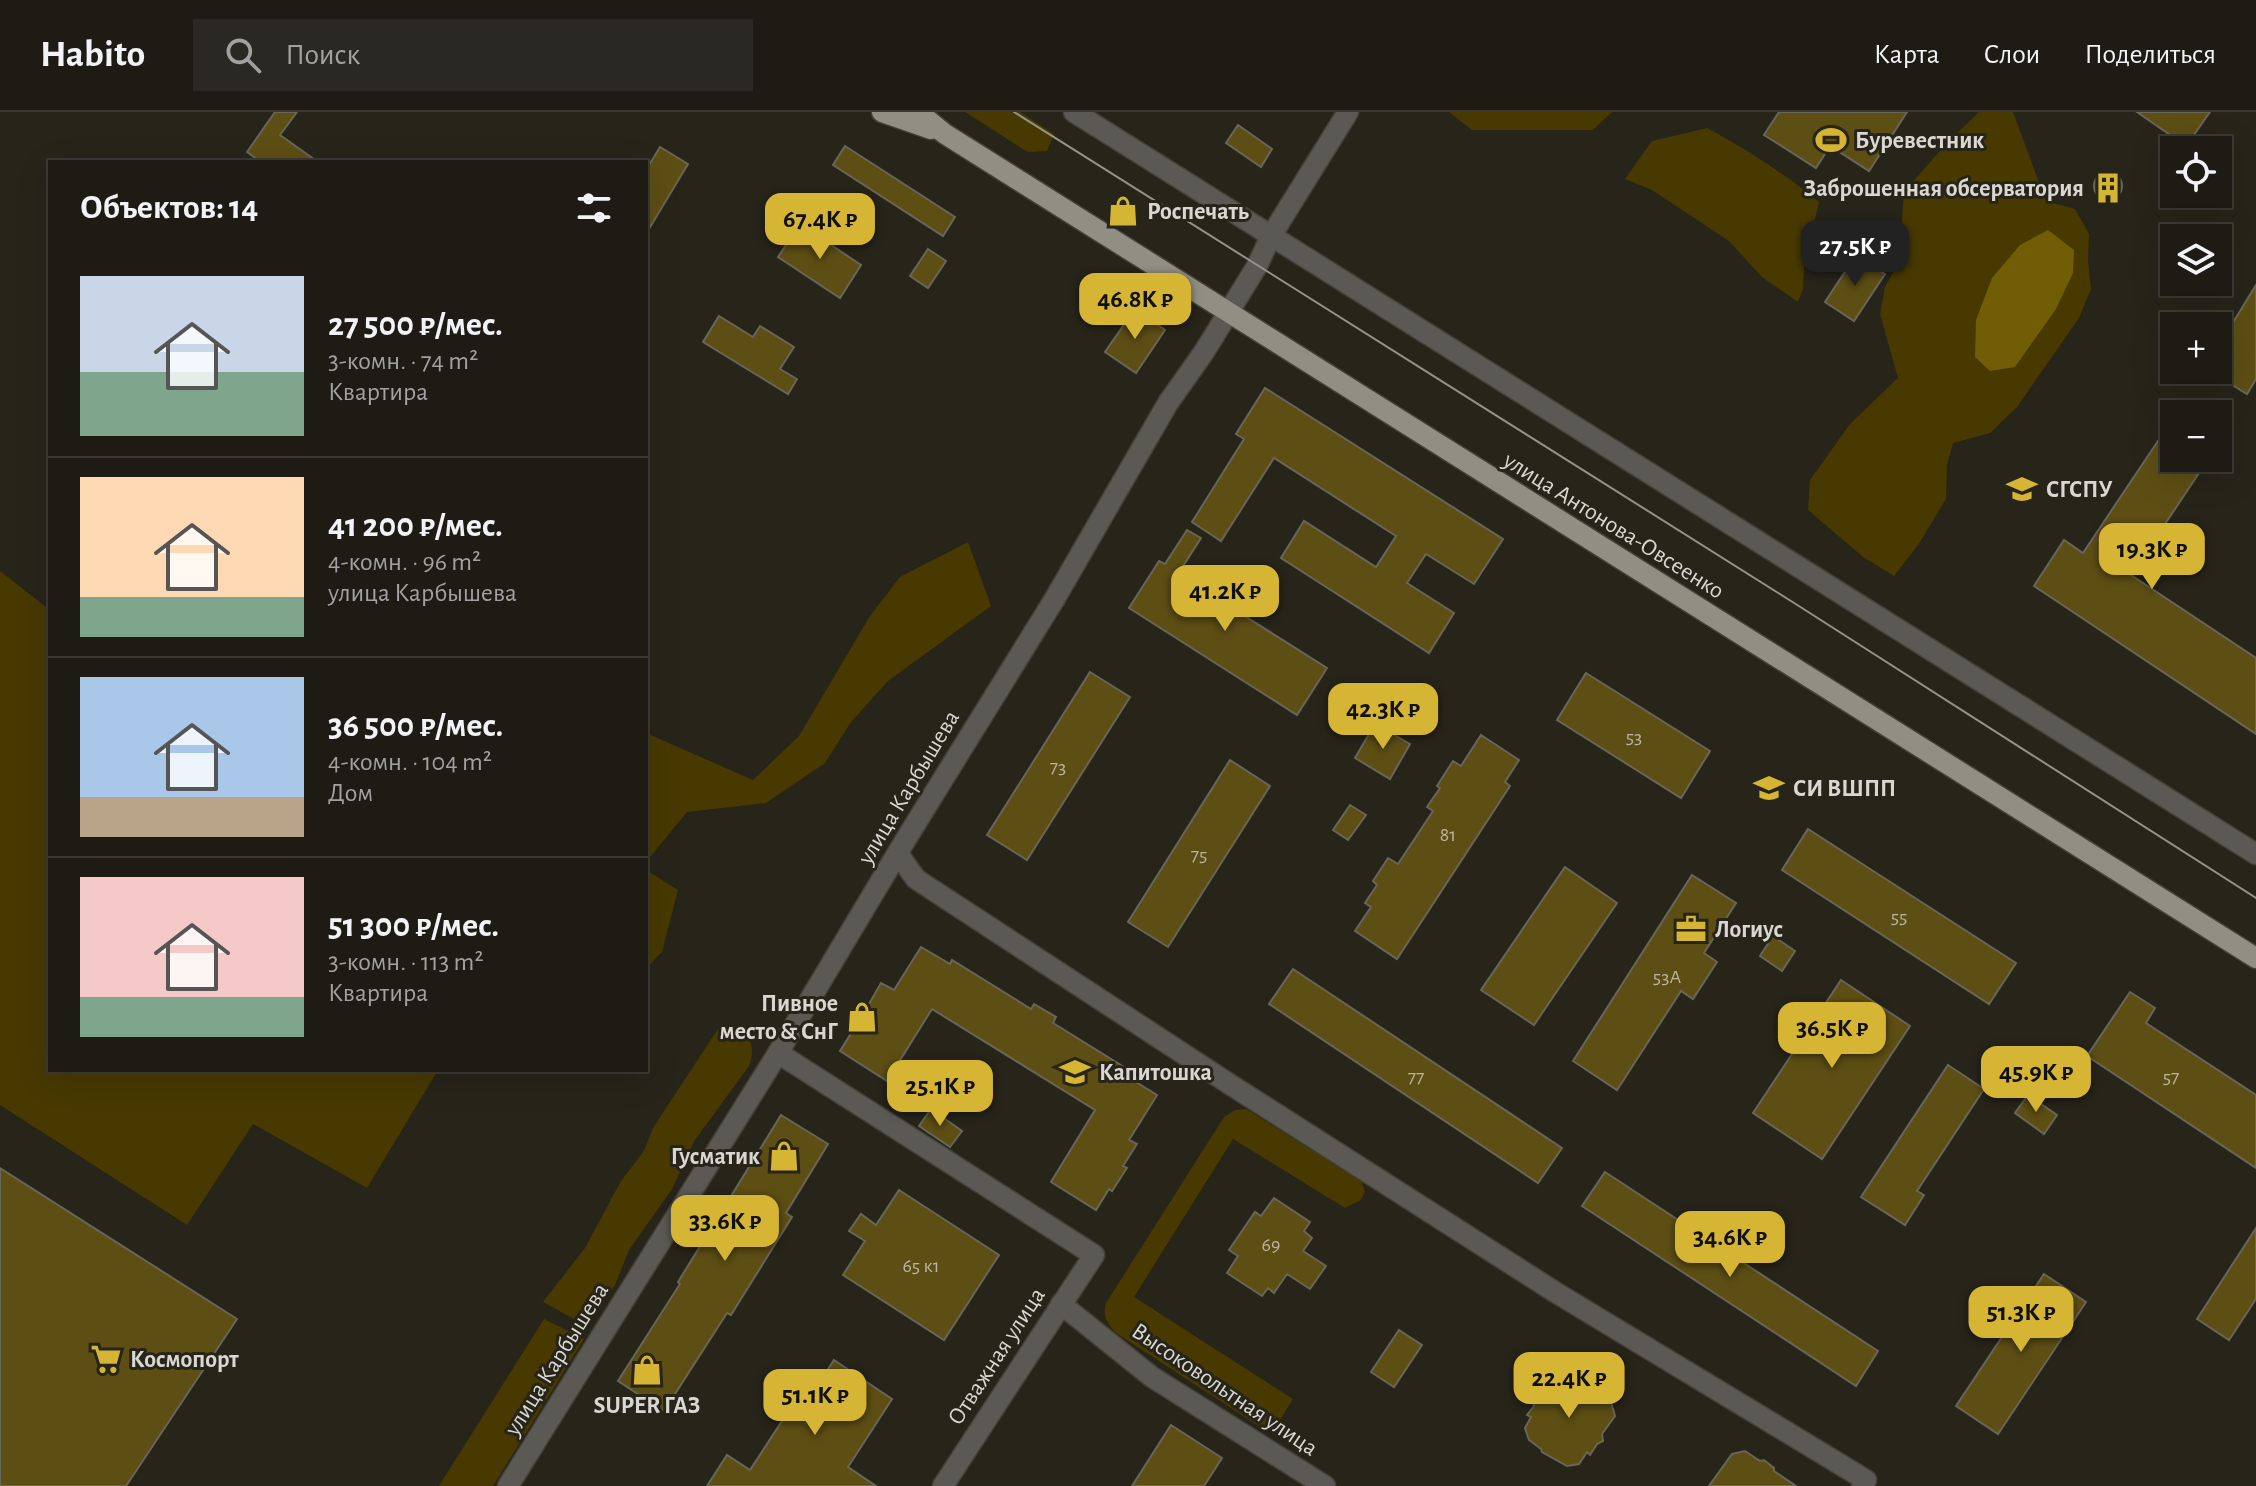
<!DOCTYPE html>
<html lang="ru">
<meta charset="utf-8">
<style>
:root{--surface:#1d1b14;--page:#2a2822;--text:#f1f3f6;--muted:#a0a1a0;--line:#3b3934;--accent:#d6b534}
body{margin:0;font-family:"Alegreya Sans",sans-serif;background:var(--page);color:var(--text);height:100vh;display:flex;flex-direction:column;font-size:30px;white-space:nowrap}
*{box-sizing:border-box;margin:0}
p{font-size:26px;color:var(--muted)}
.icon{flex:none;width:44px;height:44px;fill:none;stroke:currentColor;stroke-width:2;stroke-linecap:round;stroke-linejoin:round}
.map{position:relative;flex:1;overflow:hidden}
.drawer{position:absolute;left:48px;top:48px;width:600px;height:912px;display:flex;flex-direction:column;background:var(--surface);border-radius:0px;box-shadow:0 8px 32px #0002,0 0 0 2px var(--line)}
.drawer>*{flex:none}
.buttons{position:absolute;left:2160px;top:24px;display:grid;gap:16px}
.buttons a{display:grid;place-items:center;width:72px;height:72px;border-radius:0px;background:var(--surface);box-shadow:0 8px 32px #0002,0 0 0 2px var(--line);font-size:40px}
.price{position:absolute;translate:-50% -68px;padding:0 18px;border-radius:16px;background:var(--accent);color:#111;font-size:26px;line-height:52px;filter:drop-shadow(0 2px 4px #0008)}
.price::after{content:'';position:absolute;left:50%;top:48px;width:24px;height:18px;margin-left:-12px;background:inherit;clip-path:polygon(0 0,100% 0,50% 100%)}
.price.selected{background:#222;color:#fff}
ul{padding:0;list-style:none}
li{display:flex;align-items:center;gap:24px;height:200px;padding:0 32px}
li+li{border-top:2px solid var(--line)}
li span{display:grid;place-items:center;flex:none;width:224px;height:160px;border-radius:0px;color:#555}
li>.icon{margin-inline-start:auto}
span .icon{width:96px;height:96px;fill:#fffc;stroke-width:1}
li b{font-size:34px}
h2{display:flex;justify-content:space-between;align-items:center;height:96px;padding:0 32px;font-size:34px}
header{display:flex;align-items:center;gap:48px;box-sizing:border-box;height:112px;padding:0 40px;background:var(--surface);border-bottom:2px solid var(--line)}
header strong{font-size:38px}
nav{display:flex;gap:44px;margin-inline-start:auto;font-size:28px}
.search{width:560px;height:72px;background:var(--page);display:flex;align-items:center;gap:20px;box-sizing:border-box;padding:0 28px;border-radius:0px;color:var(--muted);font-size:30px}
.map>svg:first-child{display:block}
.green{fill:#473900}
.water{fill:#705d06}
.building{fill:#5d4e14;stroke:#686559;stroke-width:2}
.lines{fill:none;stroke-linecap:round;stroke-linejoin:round}
.minor-casing{stroke:#434137;stroke-width:23}
.major-casing{stroke:#434137;stroke-width:23}
.minor{stroke:#5a5954;stroke-width:20}
.major{stroke:#918e83;stroke-width:20}
.tram{stroke:#939189;stroke-width:2}
.labels{text-anchor:middle;stroke-width:6;stroke-linejoin:round;paint-order:stroke}
.number-label{font-size:20px;fill:#bab5a2}
.poi-label{font-size:24px;font-weight:bold;fill:#d9d7d1;stroke:#27241a;text-anchor:start}
.street-label{font-size:24px;fill:#d9d7d1;stroke:#27241a}
</style>
<header>
<strong>Habito</strong>
<div class="search"><svg class="icon" aria-label="search" viewBox="0 0 24 24"><circle cx="10" cy="10" r="6"/><path d="M15 15l6 6"/></svg>Поиск</div>
<nav><a>Карта</a><a>Слои</a><a>Поделиться</a></nav>
</header>
<div class="map">
<svg width="2256" height="1374" viewBox="0 0 2256 1374">
<rect width="100%" height="100%" fill="#27241a"/>
<!-- green -->
<g class="green">
<path d="M 965,0 L 1020,0 L 1054,22 L 1047,39 L 1028,40 Z"/>
<path d="M 1449,0 L 1612,0 L 1593,18 L 1472,18 Z"/>
<path d="M 1979,0 L 2013,0 L 2046,89 L 2075,97 L 2089,122 L 2088,148 L 2091,177 L 2079,206 L 2017,295 L 1990,321 L 1953,331 L 1947,353 L 1946,387 L 1918,433 L 1894,464 L 1863,445 L 1808,398 L 1810,368 L 1850,312 L 1898,266 L 1880,202 L 1885,175 L 1899,149 L 1904,80 L 1946,32 Z"/>
<path d="M 1707,16 C 1746,37 1784,61 1819,90 L 1804,154 L 1803,177 L 1798,190 L 1762,165 L 1729,129 L 1652,78 L 1625,67 L 1652,29 Z"/>
<path d="M 968,430 L 991,494 L 888,569 L 851,610 L 825,651 L 766,691 L 687,700 L 646,750 L 646,621 L 753,668 L 799,624 L 870,504 L 900,465 Z"/>
<path d="M 0,459 L 50,498 L 50,958 L 438,958 L 367,1076 L 253,1012 L 187,1113 L 0,993 Z"/>
<path d="M 646,758 L 678,778 L 662,840 L 646,856 Z"/>
<path d="M 740,915 C 752,928 755,937 749,954 L 695,1028 L 672,1077 L 629,1138 L 615,1173 L 585,1213 L 543,1190 L 585,1136 L 621,1069 L 644,1039 L 653,1016 L 718,917 Z"/>
<path d="M 1246,997 L 1361,1069 L 1365,1079 L 1361,1088 L 1345,1096 L 1233,1027 L 1134,1185 L 1293,1287 L 1275,1316 L 1257,1313 L 1116,1221 C 1107,1211 1102,1205 1106,1191 L 1224,1005 L 1235,998 Z"/>
<path d="M 544,1207 L 584,1227 L 493,1374 L 439,1374 Z"/>
</g>
<!-- water -->
<path class="water" d="M 2048,118 L 2074,138 L 2073,161 L 2056,197 L 2015,255 L 1990,259 L 1975,245 L 1976,208 L 1992,166 L 2020,133 Z"/>
<!-- building -->
<g class="building">
<path d="M 275,0 L 297,0 L 280,23 L 318,50 L 261,50 L 247,40 Z"/>
<path d="M 1779,0 L 1907,0 L 1869,59 L 1830,34 L 1816,56 L 1764,23 Z"/>
<path d="M 2137,0 L 2210,0 L 2186,34 Z"/>
<path d="M 1238,13 L 1272,37 L 1261,55 L 1226,31 Z"/>
<path d="M 845,34 L 955,105 L 943,124 L 833,53 Z"/>
<path d="M 660,35 L 688,52 L 646,122 L 646,58 Z"/>
<circle cx="2108" cy="74" r="14"/>
<path d="M 800,112 L 861,153 L 840,186 L 778,145 Z"/>
<path d="M 928,137 L 946,149 L 928,176 L 910,164 Z"/>
<path d="M 1856,143 L 1885,162 L 1854,209 L 1825,190 Z"/>
<path d="M 2256,173 L 2256,267 L 2247,282 L 2218,264 L 2218,235 Z"/>
<path d="M 1135,197 L 1165,218 L 1136,261 L 1105,240 Z"/>
<path d="M 719,204 L 753,225 L 760,214 L 794,235 L 780,257 L 797,267 L 788,282 L 703,230 Z"/>
<path d="M 1265,276 L 1503,427 L 1474,472 L 1426,442 L 1407,471 L 1454,501 L 1429,541 L 1281,446 L 1304,409 L 1376,455 L 1396,424 L 1274,346 L 1221,429 L 1192,410 L 1244,327 L 1236,322 Z"/>
<path d="M 2174,305 L 2174,346 L 2209,346 L 2131,463 L 2256,546 L 2256,622 L 2034,474 L 2064,428 L 2083,441 Z"/>
<path d="M 1187,418 L 1201,426 L 1178,462 L 1327,556 L 1297,603 L 1129,496 L 1159,449 L 1165,452 Z"/>
<path d="M 1090,560 L 1130,585 L 1027,748 L 987,723 Z"/>
<path d="M 1586,561 L 1710,639 L 1681,686 L 1557,608 Z"/>
<path d="M 1375,612 L 1410,632 L 1390,667 L 1355,646 Z"/>
<path d="M 1481,623 L 1519,648 L 1505,670 L 1510,674 L 1397,847 L 1355,819 L 1371,795 L 1365,791 L 1377,773 L 1373,769 L 1388,746 L 1398,752 L 1433,699 L 1427,695 L 1440,676 L 1437,674 L 1453,649 L 1461,654 Z"/>
<path d="M 1230,648 L 1270,674 L 1168,835 L 1128,810 Z"/>
<path d="M 1350,693 L 1366,703 L 1348,728 L 1333,718 Z"/>
<path d="M 1808,717 L 2016,851 L 1989,892 L 1782,758 Z"/>
<path d="M 1565,755 L 1617,791 L 1534,913 L 1481,878 Z"/>
<path d="M 1692,763 L 1736,791 L 1704,841 L 1717,850 L 1693,887 L 1681,879 L 1617,978 L 1573,949 Z"/>
<path d="M 1773,824 L 1795,839 L 1782,859 L 1760,844 Z"/>
<path d="M 921,835 L 950,852 L 952,848 L 1031,897 L 1034,892 L 1056,905 L 1053,911 L 1132,960 L 1128,965 L 1157,983 L 1129,1028 L 1137,1032 L 1123,1054 L 1127,1056 L 1112,1079 L 1109,1077 L 1096,1098 L 1051,1070 L 1095,998 L 932,897 L 887,969 L 840,939 L 855,915 L 850,912 L 864,889 L 869,892 L 881,871 L 894,878 Z"/>
<path d="M 1293,857 L 1562,1036 L 1538,1071 L 1269,892 Z"/>
<path d="M 1841,868 L 1910,914 L 1822,1047 L 1753,1001 Z"/>
<path d="M 2130,880 L 2155,896 L 2146,911 L 2256,983 L 2256,1056 L 2087,944 Z"/>
<path d="M 1948,953 L 1984,977 L 1917,1079 L 1924,1083 L 1905,1113 L 1861,1085 Z"/>
<path d="M 2028,983 L 2057,1003 L 2044,1022 L 2015,1001 Z"/>
<path d="M 931,997 L 962,1019 L 950,1035 L 919,1014 Z"/>
<path d="M 781,1003 L 828,1032 L 786,1101 L 792,1105 L 731,1203 L 727,1201 L 664,1299 L 618,1269 L 680,1172 L 678,1170 Z"/>
<path d="M 0,1056 L 237,1207 L 126,1374 L 0,1374 Z"/>
<path d="M 1605,1060 L 1878,1239 L 1856,1274 L 1582,1094 Z"/>
<path d="M 899,1078 L 999,1143 L 944,1228 L 843,1163 L 865,1129 L 849,1119 L 861,1102 L 876,1113 Z"/>
<path d="M 1274,1086 L 1310,1110 L 1304,1119 L 1312,1126 L 1303,1139 L 1326,1154 L 1310,1177 L 1287,1162 L 1274,1181 L 1268,1176 L 1262,1184 L 1227,1161 L 1238,1144 L 1229,1138 L 1255,1100 L 1261,1104 Z"/>
<path d="M 2256,1116 L 2256,1187 L 2229,1228 L 2197,1207 Z"/>
<path d="M 2044,1162 L 2086,1190 L 1998,1322 L 1956,1294 Z"/>
<path d="M 1399,1218 L 1422,1233 L 1394,1275 L 1371,1260 Z"/>
<path d="M 834,1248 L 892,1287 L 848,1355 L 876,1374 L 707,1374 L 727,1343 L 750,1358 L 803,1277 L 811,1283 Z"/>
<path d="M 1567,1261 L 1582,1271 L 1586,1270 L 1611,1290 L 1615,1304 L 1602,1322 L 1603,1329 L 1597,1332 L 1590,1343 L 1587,1340 L 1579,1352 L 1567,1354 L 1542,1340 L 1541,1337 L 1529,1328 L 1525,1316 L 1531,1305 L 1527,1303 L 1534,1294 L 1532,1288 L 1538,1286 L 1554,1264 Z"/>
<path d="M 1171,1313 L 1222,1346 L 1204,1374 L 1132,1374 Z"/>
<path d="M 1745,1339 L 1760,1349 L 1764,1348 L 1774,1356 L 1774,1359 L 1796,1374 L 1709,1374 L 1732,1342 Z"/>
</g>
<g class="lines">
<!-- minor casing -->
<g class="minor-casing">
<g id="minor">
<path d="M 1074,0 L 2256,742"/>
<path d="M 898,742 L 916,767 L 1231,973 L 1555,1180 L 1866,1368 L 1862,1374"/>
<path d="M 778,941 L 1094,1143 L 943,1374"/>
<path d="M 1061,1192 L 1152,1265 L 1325,1374"/>
<path d="M 508,1374 L 778,941 L 906,727 L 1054,488 L 1168,291 L 1204,240 L 1257,154 L 1271,124 L 1348,0"/>
</g>
</g>
<!-- major casing -->
<g class="major-casing">
<g id="major">
<path d="M 882,0 L 931,17"/>
<path d="M 918,0 L 945,22 L 2256,846"/>
</g>
</g>
<!-- minor -->
<use href="#minor" class="minor"/>
<!-- major -->
<use href="#major" class="major"/>
<!-- tram -->
<path class="tram" d="M 1014,0 L 1791,489 L 2256,786"/>
</g>
<!-- icons -->
<defs>
<g id="stadium-bare" transform="scale(2.4)"><path d="M0-5a6.5 5 0 1 0 0 10a6.5 5 0 1 0 0-10ZM-3.5-1.8h7v3.6h-7Z" fill="#d6b534" stroke="#27241a" stroke-width="2.5" paint-order="stroke"/></g>
<g id="building-bare" transform="scale(2.4)"><path d="M-4-6H4V6H1V3H-1V6H-4ZM-2.5-4.3h1.7v1.8h-1.7ZM.8-4.3h1.7v1.8H.8ZM-2.5-1h1.7V.8h-1.7ZM.8-1h1.7V.8H.8Z" fill="#d6b534" stroke="#27241a" stroke-width="2.5" paint-order="stroke"/></g>
<g id="shop-bare" transform="scale(2.4)"><path d="M-5-2.5h2.3a2.7 3.5 0 0 1 5.4 0H5L5.5 6h-11ZM-1.5-2.5h3a1.5 2.3 0 0 0-3 0Z" fill="#d6b534" stroke="#27241a" stroke-width="2.5" paint-order="stroke"/></g>
<g id="university-bare" transform="scale(2.4)"><path d="M0-5L7-2L0 1L-7-2ZM-4 1L0 2.5L4 1V4Q0 6-4 4Z" fill="#d6b534" stroke="#27241a" stroke-width="2.5" paint-order="stroke"/></g>
<g id="office-bare" transform="scale(2.4)"><path d="M-6-3h4V-5.5h4V-3h4V5H-6ZM-1-4.5V-3h2v-1.5ZM-6 0V1H6V0Z" fill="#d6b534" stroke="#27241a" stroke-width="2.5" paint-order="stroke"/></g>
<g id="school-bare" transform="scale(2.4)"><path d="M0-5L7-2L0 1L-7-2ZM-4 1L0 2.5L4 1V4Q0 6-4 4Z" fill="#d6b534" stroke="#27241a" stroke-width="2.5" paint-order="stroke"/></g>
<g id="supermarket-bare" transform="scale(2.4)"><path d="M-6-5.5h2.5l.6 2H6L4.5 2H-2.5L-4.4-4H-6ZM-1.5 3.2a1.3 1.3 0 1 0 .1 0ZM3 3.2a1.3 1.3 0 1 0 .1 0Z" fill="#d6b534" stroke="#27241a" stroke-width="2.5" paint-order="stroke"/></g>
</defs>
<g fill-rule="evenodd">
<use href="#stadium-bare" x="1831" y="28"/>
<use href="#building-bare" x="2108" y="76"/>
<use href="#shop-bare" x="1123" y="99"/>
<use href="#university-bare" x="2022" y="377"/>
<use href="#university-bare" x="1769" y="676"/>
<use href="#office-bare" x="1691" y="817"/>
<use href="#shop-bare" x="862" y="905"/>
<use href="#school-bare" x="1075" y="960"/>
<use href="#shop-bare" x="784" y="1044"/>
<use href="#supermarket-bare" x="106" y="1247"/>
<use href="#shop-bare" x="647" y="1258"/>
</g>
<g class="labels">
<!-- number labels -->
<g class="number-label">
<text x="1634" y="631">53</text>
<text x="1058" y="661">73</text>
<text x="1448" y="729">81</text>
<text x="1199" y="749">75</text>
<text x="1899" y="811">55</text>
<text x="1667" y="871">53А</text>
<text x="1416" y="971">77</text>
<text x="2171" y="971">57</text>
<text x="1271" y="1139">69</text>
<text x="921" y="1160">65 к1</text>
</g>
<!-- poi labels -->
<g class="poi-label">
<text x="1855" y="36">Буревестник</text>
<text x="2084" y="84" text-anchor="end">Заброшенная обсерватория</text>
<text x="1147" y="107">Роспечать</text>
<text x="2046" y="385">СГСПУ</text>
<text x="1793" y="684">СИ ВШПП</text>
<text x="1715" y="825">Логиус</text>
<text x="838" y="899" text-anchor="end">Пивное<tspan x="838" dy="28">место &amp; СнГ</tspan></text>
<text x="1099" y="968">Капитошка</text>
<text x="760" y="1052" text-anchor="end">Гусматик</text>
<text x="130" y="1255">Космопорт</text>
<text x="647" y="1301" text-anchor="middle">SUPER ГАЗ</text>
</g>
<!-- street labels -->
<g class="street-label">
<text transform="translate(1614 413) rotate(32)" y="8">улица Антонова-Овсеенко</text>
<text transform="translate(908 675) rotate(-59)" y="8">улица Карбышева</text>
<text transform="translate(996 1244) rotate(-57)" y="8">Отважная улица</text>
<text transform="translate(556 1247) rotate(-58)" y="8">улица Карбышева</text>
<text transform="translate(1225 1277) rotate(34)" y="8">Высоковольтная улица</text>
</g>
</g>
</svg>
<div class="buttons">
<a><svg class="icon" aria-label="locate" viewBox="0 0 24 24"><circle cx="12" cy="12" r="6"/><path d="M12 2v4M12 18v4M2 12h4M18 12h4"/></svg></a>
<a><svg class="icon" aria-label="layers" viewBox="0 0 24 24"><path d="M12 4l9 5-9 5-9-5zM3 14l9 5 9-5"/></svg></a>
<a>+</a>
<a>−</a>
</div>
<b class="price" style="left:820px;top:149px">67.4K ₽</b>
<b class="price selected" style="left:1855px;top:176px">27.5K ₽</b>
<b class="price" style="left:1135px;top:229px">46.8K ₽</b>
<b class="price" style="left:2152px;top:479px">19.3K ₽</b>
<b class="price" style="left:1225px;top:521px">41.2K ₽</b>
<b class="price" style="left:1383px;top:639px">42.3K ₽</b>
<b class="price" style="left:1832px;top:958px">36.5K ₽</b>
<b class="price" style="left:2036px;top:1002px">45.9K ₽</b>
<b class="price" style="left:940px;top:1016px">25.1K ₽</b>
<b class="price" style="left:725px;top:1151px">33.6K ₽</b>
<b class="price" style="left:1730px;top:1167px">34.6K ₽</b>
<b class="price" style="left:2021px;top:1242px">51.3K ₽</b>
<b class="price" style="left:1569px;top:1308px">22.4K ₽</b>
<b class="price" style="left:815px;top:1325px">51.1K ₽</b>
<section class="drawer">
<h2>Объектов: 14<svg class="icon" aria-label="filters" viewBox="0 0 24 24"><path d="M4 7h16M4 17h16"/><circle cx="9" cy="7" r="2"/><circle cx="15" cy="17" r="2"/></svg></h2>
<ul>
<li><span style="background:linear-gradient(#c9d6e8 60%,#7fa58c 0)"><svg class="icon" aria-label="home" viewBox="0 0 24 24"><path d="M3 11l9-7 9 7M6 9v11h12V9"/></svg></span><div><b>27 500 ₽/мес.</b><p>3-комн. · 74 m²</p><p>Квартира</p></div></li>
<li><span style="background:linear-gradient(#ffd9b3 75%,#7fa58c 0)"><svg class="icon" aria-label="home" viewBox="0 0 24 24"><path d="M3 11l9-7 9 7M6 9v11h12V9"/></svg></span><div><b>41 200 ₽/мес.</b><p>4-комн. · 96 m²</p><p>улица Карбышева</p></div></li>
<li><span style="background:linear-gradient(#a9c7e8 75%,#b9a48a 0)"><svg class="icon" aria-label="home" viewBox="0 0 24 24"><path d="M3 11l9-7 9 7M6 9v11h12V9"/></svg></span><div><b>36 500 ₽/мес.</b><p>4-комн. · 104 m²</p><p>Дом</p></div></li>
<li><span style="background:linear-gradient(#f6c9c9 75%,#7fa58c 0)"><svg class="icon" aria-label="home" viewBox="0 0 24 24"><path d="M3 11l9-7 9 7M6 9v11h12V9"/></svg></span><div><b>51 300 ₽/мес.</b><p>3-комн. · 113 m²</p><p>Квартира</p></div></li>
</ul>
</section>
</div>
